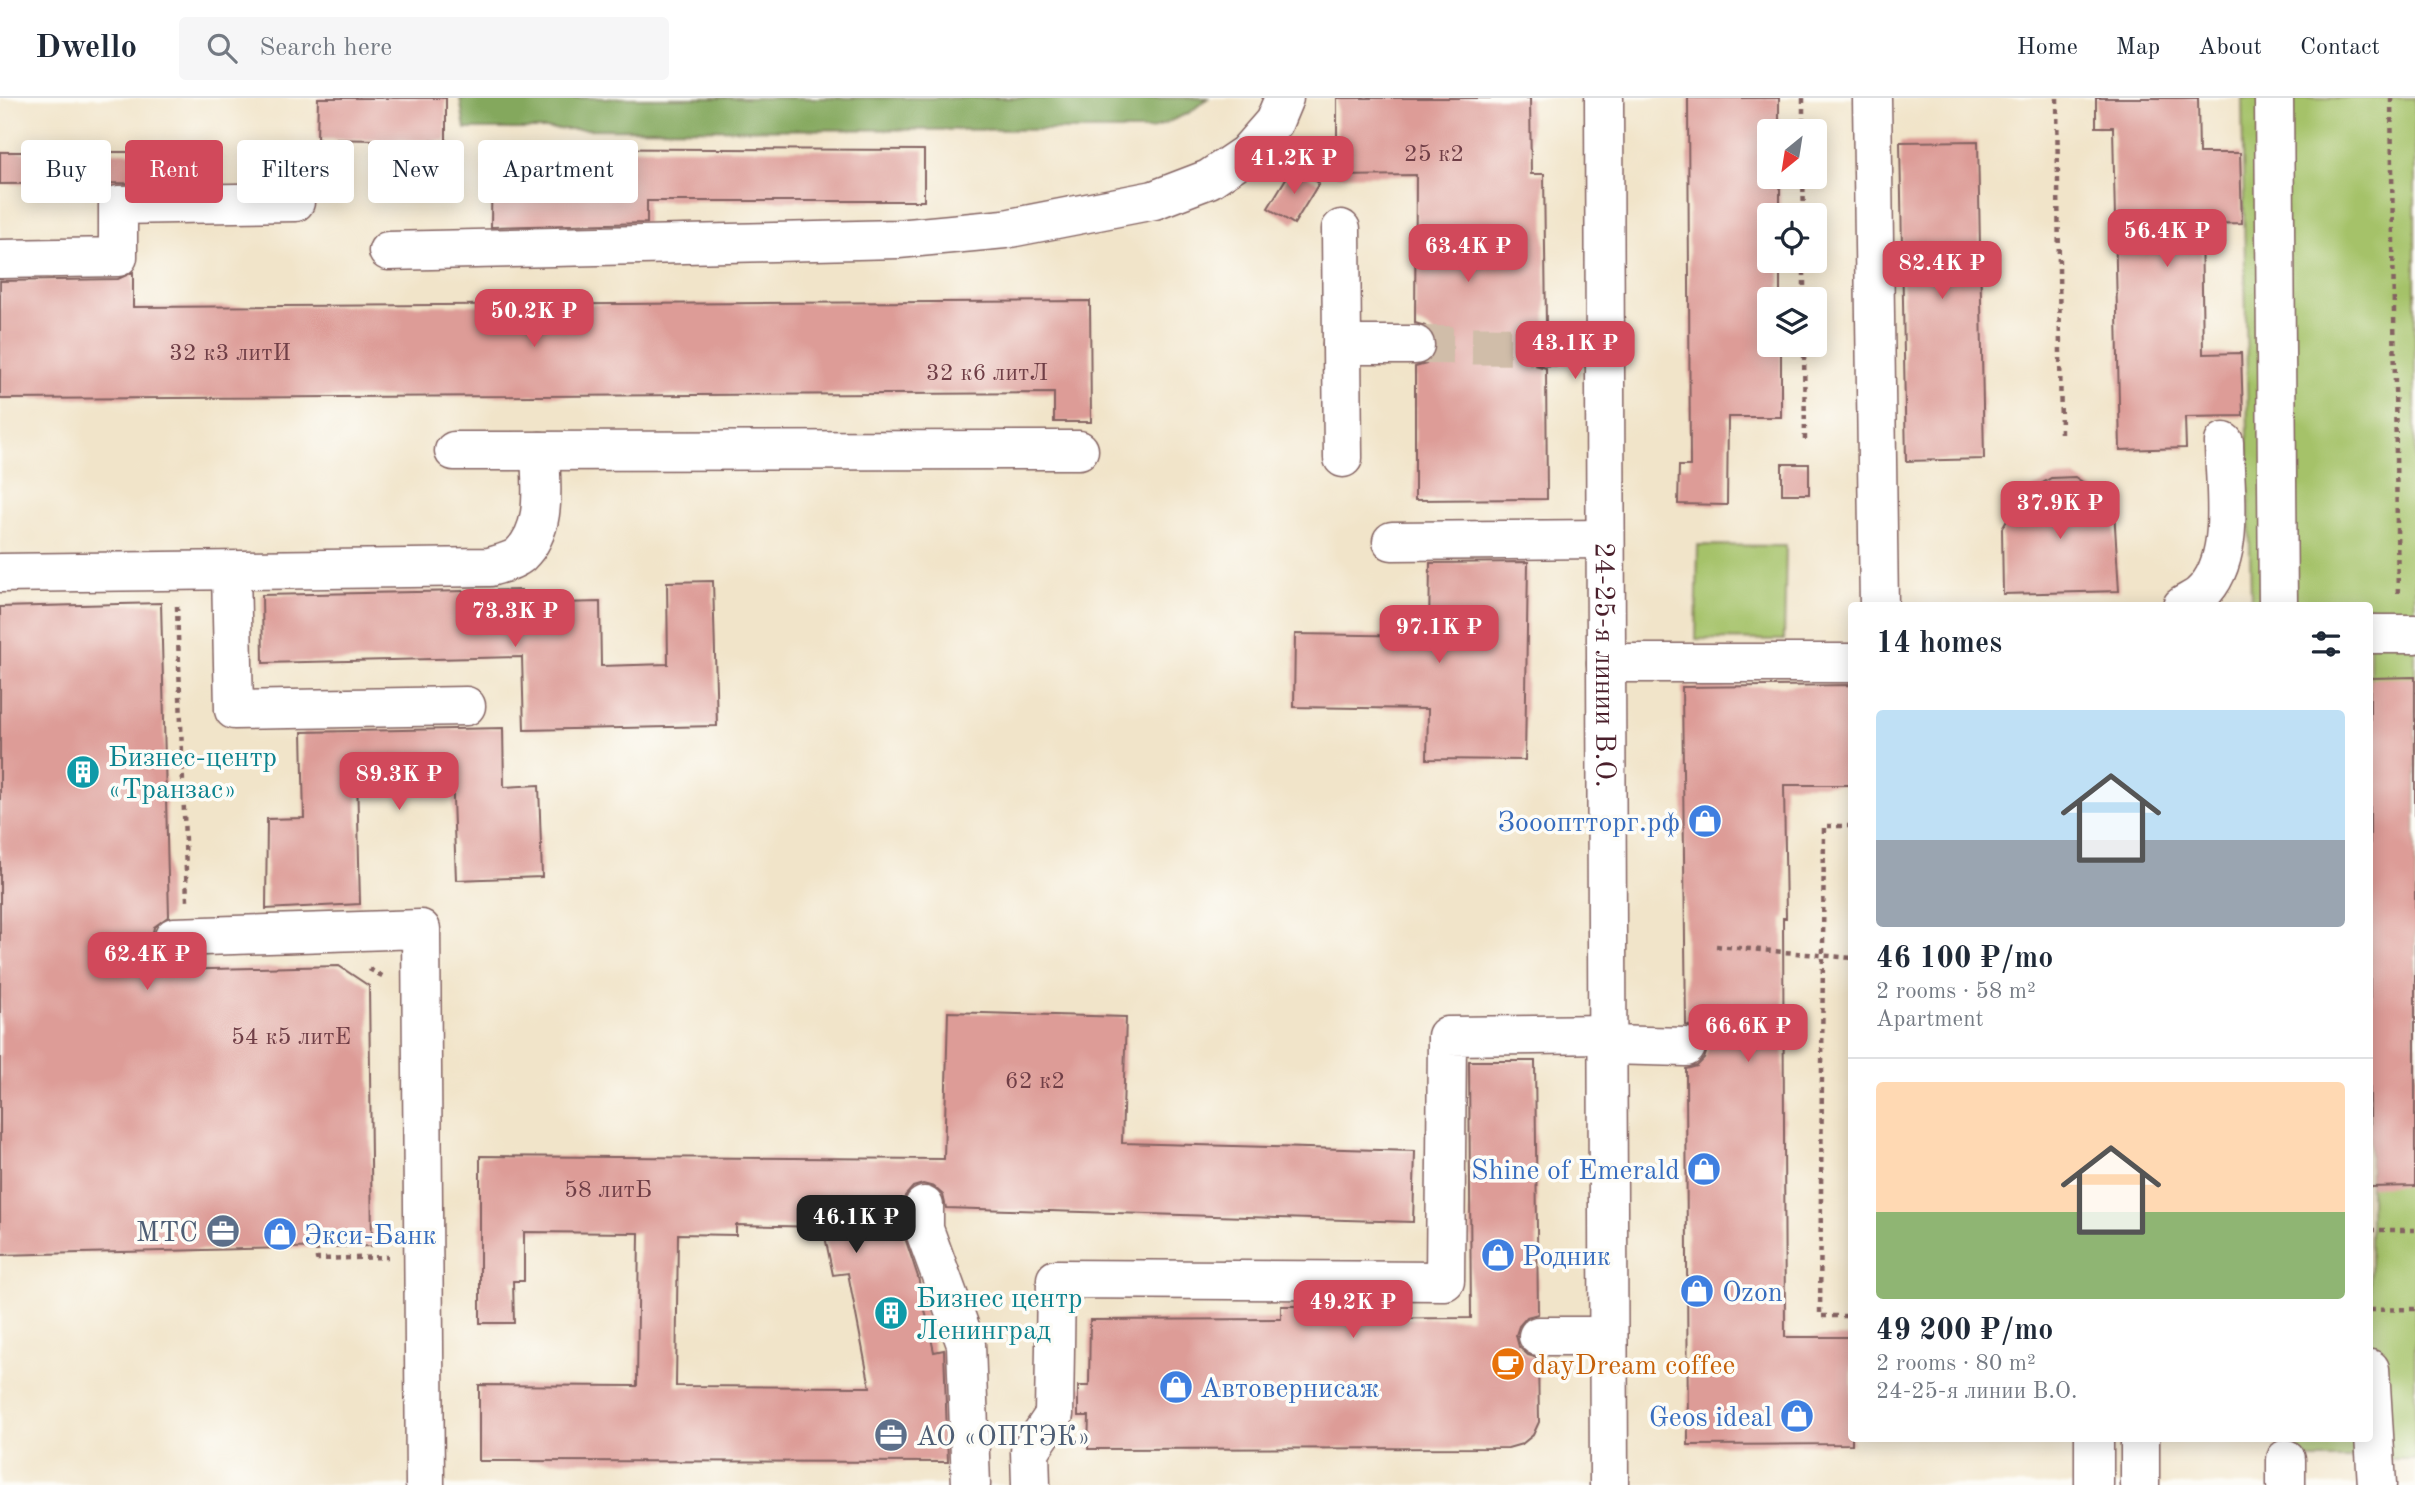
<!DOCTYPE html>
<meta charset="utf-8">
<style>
:root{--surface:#fff;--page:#f6f6f7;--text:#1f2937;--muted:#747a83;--line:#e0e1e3;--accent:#d1495b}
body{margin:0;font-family:"Old Standard TT",serif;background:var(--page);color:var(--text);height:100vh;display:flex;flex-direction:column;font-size:26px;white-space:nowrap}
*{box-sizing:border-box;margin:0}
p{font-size:23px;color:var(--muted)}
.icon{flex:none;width:38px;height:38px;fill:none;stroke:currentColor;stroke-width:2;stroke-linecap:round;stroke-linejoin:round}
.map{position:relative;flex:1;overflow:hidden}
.details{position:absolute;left:1848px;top:504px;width:525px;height:840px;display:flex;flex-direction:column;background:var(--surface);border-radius:7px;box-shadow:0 4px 18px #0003}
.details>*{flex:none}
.top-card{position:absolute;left:21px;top:42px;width:665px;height:63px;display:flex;gap:14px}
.needle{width:46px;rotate:210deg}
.tools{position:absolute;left:1757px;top:21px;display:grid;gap:14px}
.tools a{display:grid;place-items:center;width:70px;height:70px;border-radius:7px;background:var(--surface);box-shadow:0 4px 18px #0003;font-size:35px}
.price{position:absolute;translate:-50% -60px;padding:0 16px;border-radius:14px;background:var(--accent);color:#fff;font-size:23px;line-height:46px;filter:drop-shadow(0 2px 4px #0008)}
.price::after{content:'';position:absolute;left:50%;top:42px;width:21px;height:16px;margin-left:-10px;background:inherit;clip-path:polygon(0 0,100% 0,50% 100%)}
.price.current{background:#222;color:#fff}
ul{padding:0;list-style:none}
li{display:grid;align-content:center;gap:14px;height:371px;padding:0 28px}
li+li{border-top:2px solid var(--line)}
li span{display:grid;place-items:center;height:217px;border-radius:7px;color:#555}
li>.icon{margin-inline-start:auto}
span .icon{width:126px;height:126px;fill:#fffc;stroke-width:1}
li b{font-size:30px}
h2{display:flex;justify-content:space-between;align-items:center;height:84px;padding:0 28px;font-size:30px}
.tag{padding:0 24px;border-radius:7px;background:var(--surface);box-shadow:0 4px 18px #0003;font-size:24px;line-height:63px}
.tag.current{background:var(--accent);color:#fff}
header{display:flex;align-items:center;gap:42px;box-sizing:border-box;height:98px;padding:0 35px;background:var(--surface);border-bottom:2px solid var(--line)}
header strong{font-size:33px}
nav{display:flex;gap:38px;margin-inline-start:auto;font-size:24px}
.search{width:490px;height:63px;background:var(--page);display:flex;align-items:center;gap:18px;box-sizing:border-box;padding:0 24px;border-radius:7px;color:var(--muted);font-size:26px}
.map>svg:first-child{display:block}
.green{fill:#a5c269;stroke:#78704a;stroke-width:2}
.forest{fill:#84a85d;stroke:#676444;stroke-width:2}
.building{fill:#dd9c97;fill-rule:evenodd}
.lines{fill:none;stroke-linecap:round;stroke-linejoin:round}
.minor-tunnel{stroke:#d0bda9;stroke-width:38;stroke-dasharray:38 19;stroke-linecap:butt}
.minor-casing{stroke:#846462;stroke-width:41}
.path{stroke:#846462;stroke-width:4.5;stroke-dasharray:5 5;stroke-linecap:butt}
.minor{stroke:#fff;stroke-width:38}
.labels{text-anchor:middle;stroke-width:7;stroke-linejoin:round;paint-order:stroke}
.number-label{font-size:24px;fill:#6f3e46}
.street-label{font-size:28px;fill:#4a1f2b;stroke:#fdfcf7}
.culture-label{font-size:28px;fill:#0d838f;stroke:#fdfcf7;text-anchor:start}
.shop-label{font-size:28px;fill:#366cbe;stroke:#fdfcf7;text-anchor:start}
.service-label{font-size:28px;fill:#4e5e75;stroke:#fdfcf7;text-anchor:end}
.food-label{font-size:28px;fill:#c56008;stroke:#fdfcf7;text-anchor:start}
</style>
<header>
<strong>Dwello</strong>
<div class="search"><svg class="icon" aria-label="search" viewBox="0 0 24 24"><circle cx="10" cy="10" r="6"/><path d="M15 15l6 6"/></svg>Search here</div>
<nav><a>Home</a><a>Map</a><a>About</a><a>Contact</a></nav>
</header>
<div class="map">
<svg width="2415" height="1387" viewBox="0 0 2415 1387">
<rect width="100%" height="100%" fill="#fdfcf7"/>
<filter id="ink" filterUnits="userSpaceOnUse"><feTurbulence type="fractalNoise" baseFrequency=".0143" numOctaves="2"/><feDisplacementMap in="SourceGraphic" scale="14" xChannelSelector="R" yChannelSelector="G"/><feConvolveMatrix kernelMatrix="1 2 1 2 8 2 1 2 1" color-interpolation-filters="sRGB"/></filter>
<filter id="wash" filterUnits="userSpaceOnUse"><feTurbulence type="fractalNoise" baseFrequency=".00686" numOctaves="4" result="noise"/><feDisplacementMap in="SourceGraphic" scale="28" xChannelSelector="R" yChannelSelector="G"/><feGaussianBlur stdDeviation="1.57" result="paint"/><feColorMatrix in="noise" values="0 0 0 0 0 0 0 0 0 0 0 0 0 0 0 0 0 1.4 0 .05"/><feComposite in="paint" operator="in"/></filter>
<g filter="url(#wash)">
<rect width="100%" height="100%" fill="#f1e4c9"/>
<!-- green -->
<g class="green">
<path d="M 2242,0 L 2415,0 L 2415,1361 L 2299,1361 L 2299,1341 L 2370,1340 L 2370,508 L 2251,507 Z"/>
<path d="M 1698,447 L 1786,448 L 1784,542 L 1696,541 Z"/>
</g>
<!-- forest -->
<path class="forest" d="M 460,0 L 1208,0 L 1189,15 L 1150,32 L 465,31 Z"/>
<g id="blocks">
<!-- building -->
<g class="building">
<path d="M 318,0 L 446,0 L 446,43 L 317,41 Z"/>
<path d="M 1337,0 L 1530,0 L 1531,76 L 1544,76 L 1546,226 L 1536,229 L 1527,237 L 1524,249 L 1527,258 L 1535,267 L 1546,270 L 1547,401 L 1415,402 L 1415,269 L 1426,266 L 1434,257 L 1437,248 L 1434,236 L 1425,228 L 1415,225 L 1416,77 L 1337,78 Z"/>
<path d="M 1688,0 L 1779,0 L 1779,33 L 1769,33 L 1769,79 L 1780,79 L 1780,117 L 1769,117 L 1769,163 L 1780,163 L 1780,201 L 1769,201 L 1769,247 L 1781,247 L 1781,319 L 1728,319 L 1727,407 L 1678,406 L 1679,368 L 1690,368 Z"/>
<path d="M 2096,0 L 2198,0 L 2199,55 L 2240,55 L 2242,125 L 2201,126 L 2203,256 L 2241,255 L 2243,318 L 2185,319 L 2186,350 L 2120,352 L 2113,29 L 2096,29 Z"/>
<path d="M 1978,43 L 1984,361 L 1906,363 L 1900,44 Z"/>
<path d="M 492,50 L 924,52 L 924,103 L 647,103 L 647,125 L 491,129 Z"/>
<path d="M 0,54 L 133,54 L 133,85 L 0,86 Z"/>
<path d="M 1293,69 L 1319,85 L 1294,126 L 1268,110 Z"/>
<path d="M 133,174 L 133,209 L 1090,203 L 1091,324 L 1054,324 L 1054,295 L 0,301 L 0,183 L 118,181 Z"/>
<rect x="1782" y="366" width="27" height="30"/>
<path d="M 2075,379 L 2096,393 L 2114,412 L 2119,493 L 2003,496 L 2002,430 L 2021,398 L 2051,380 Z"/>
<path d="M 1528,464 L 1525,662 L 1427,661 L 1428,611 L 1294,609 L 1295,536 L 1429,538 L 1430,465 Z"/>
<path d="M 713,483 L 717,628 L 524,632 L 522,559 L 263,565 L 262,497 L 521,492 L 521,506 L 600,504 L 601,568 L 668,566 L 667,484 Z"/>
<path d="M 161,505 L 169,818 L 154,829 L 152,839 L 155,850 L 170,860 L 171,872 L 339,868 L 369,888 L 372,1148 L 0,1157 L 0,509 Z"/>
<path d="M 2415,579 L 2415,1088 L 2370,1089 L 2370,580 Z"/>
<path d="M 1852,587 L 1852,687 L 1784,687 L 1786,820 L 1783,820 L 1785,1239 L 1852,1239 L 1852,1346 L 1688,1347 L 1686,971 L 1697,968 L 1704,961 L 1708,949 L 1705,939 L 1698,931 L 1686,927 L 1682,589 Z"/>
<path d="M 503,630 L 504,689 L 539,687 L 542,779 L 456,782 L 452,674 L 357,676 L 360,806 L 266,811 L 267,721 L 304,720 L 302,634 Z"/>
<path d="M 948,914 L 1126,919 L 1122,1045 L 1415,1053 L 1413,1124 L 946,1110 L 943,1097 L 934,1089 L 923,1086 L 913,1089 L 905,1098 L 902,1131 L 918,1179 L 934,1254 L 944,1252 L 948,1364 L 479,1363 L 479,1287 L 637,1288 L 639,1135 L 524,1134 L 524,1183 L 513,1183 L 514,1225 L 480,1225 L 480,1058 L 944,1061 ZM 736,1127 L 823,1129 L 833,1177 L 848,1175 L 870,1289 L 676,1288 L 678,1136 L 736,1137 Z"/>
<path d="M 1469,963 L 1535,963 L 1538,1216 L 1527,1219 L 1519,1228 L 1516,1237 L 1519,1249 L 1528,1257 L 1538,1260 L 1539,1324 L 1533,1337 L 1522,1346 L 1508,1350 L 1088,1351 L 1089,1318 L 1078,1318 L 1078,1288 L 1089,1288 L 1090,1222 L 1281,1221 L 1281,1208 L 1316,1208 L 1316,1221 L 1471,1220 Z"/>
</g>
</g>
</g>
<g filter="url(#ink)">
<use href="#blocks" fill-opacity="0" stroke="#846462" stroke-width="2"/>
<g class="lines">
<!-- minor-tunnel -->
<path class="minor-tunnel" d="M 1415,247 L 1546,248"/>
<!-- minor casing -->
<g class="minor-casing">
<g id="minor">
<path id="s1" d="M 1604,0 L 1609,1387"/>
<path d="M 1872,0 L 1879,508"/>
<path d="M 2274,0 L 2278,508"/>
<path d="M 1341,131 L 1343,360"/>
<path d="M 388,153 L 898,141 L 1005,131 L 1154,102 L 1209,81 L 1246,56 L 1274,24 L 1284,0"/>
<path d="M 0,161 L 118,159 L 118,107 L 295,104"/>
<path d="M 1342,247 L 1415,247"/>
<path d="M 1546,248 L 1605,248"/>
<path d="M 454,353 L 1079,352"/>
<path d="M 1392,443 L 1605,441"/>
<path d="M 231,473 L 234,612 L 466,608"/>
<path d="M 0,475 L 490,469 C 499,466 513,463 520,457 C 548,430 541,388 540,353"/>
<path d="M 2182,508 C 2188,504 2196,501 2201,496 C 2238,461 2224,390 2224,344"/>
<path d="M 2370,536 L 2415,536"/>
<path d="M 1606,565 L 1852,565"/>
<path d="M 174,839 L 421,831 L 425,1387"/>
<path d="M 1607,947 L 1686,949"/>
<path d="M 924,1108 L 924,1131 L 966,1246 L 971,1387"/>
<path d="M 1538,1238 L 1608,1238"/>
<path d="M 2370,1271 L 2377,1387"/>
<path d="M 2094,1340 L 2094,1387"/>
<path d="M 2286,1361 L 2286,1387"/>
<path d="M 1031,1387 L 1030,1353 L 1054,1317 L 1056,1181 L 1445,1183 L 1447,938 L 1607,936"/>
<path d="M 2140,1387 L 2140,1340"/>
</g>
</g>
<!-- path -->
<g class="path">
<path d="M 1803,0 L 1803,33"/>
<path d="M 2057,0 L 2061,337"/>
<path d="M 2391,0 L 2398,500"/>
<path d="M 1803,79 L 1804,117"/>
<path d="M 1804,163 L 1804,201"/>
<path d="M 1804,247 L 1805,344"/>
<path d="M 177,508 L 187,803"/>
<path d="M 1852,728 L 1824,728 L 1820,1218 L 1852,1218"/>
<path d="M 1716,848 L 1852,860"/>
<path d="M 369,871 L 386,880"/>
<path d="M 2370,1132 L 2415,1132"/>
<path d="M 317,1149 L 317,1161 L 388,1159"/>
<path d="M 2370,1212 L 2415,1211"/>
</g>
<!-- minor -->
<use href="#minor" class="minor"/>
</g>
</g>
<!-- icons -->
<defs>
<g id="building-disc" transform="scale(1.75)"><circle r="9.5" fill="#0f9aa8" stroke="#fdfcf7"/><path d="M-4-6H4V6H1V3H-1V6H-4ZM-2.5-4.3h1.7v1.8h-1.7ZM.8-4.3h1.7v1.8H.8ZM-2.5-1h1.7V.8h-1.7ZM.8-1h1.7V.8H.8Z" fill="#fff"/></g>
<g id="shop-disc" transform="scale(1.75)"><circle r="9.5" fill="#3f7fe0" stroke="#fdfcf7"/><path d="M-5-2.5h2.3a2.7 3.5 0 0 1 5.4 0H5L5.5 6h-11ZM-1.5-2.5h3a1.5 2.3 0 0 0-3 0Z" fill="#fff"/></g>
<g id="office-disc" transform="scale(1.75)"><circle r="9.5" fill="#5c6f8a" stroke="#fdfcf7"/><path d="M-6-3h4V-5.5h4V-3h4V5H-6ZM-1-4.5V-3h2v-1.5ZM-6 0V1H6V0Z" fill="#fff"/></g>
<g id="cafe-disc" transform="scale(1.75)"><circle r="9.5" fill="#e8710a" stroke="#fdfcf7"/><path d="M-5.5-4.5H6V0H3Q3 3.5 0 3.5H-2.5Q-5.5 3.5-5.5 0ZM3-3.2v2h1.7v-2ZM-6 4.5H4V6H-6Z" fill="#fff"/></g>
</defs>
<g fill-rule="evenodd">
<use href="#building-disc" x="83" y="674"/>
<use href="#shop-disc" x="1705" y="723"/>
<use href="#shop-disc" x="1704" y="1071"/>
<use href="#office-disc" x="223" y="1133"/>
<use href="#shop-disc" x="280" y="1136"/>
<use href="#shop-disc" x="1498" y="1157"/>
<use href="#shop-disc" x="1697" y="1193"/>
<use href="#building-disc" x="891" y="1215"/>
<use href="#cafe-disc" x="1508" y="1266"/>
<use href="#shop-disc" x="1176" y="1289"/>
<use href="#shop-disc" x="1797" y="1318"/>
<use href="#office-disc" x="891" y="1337"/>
</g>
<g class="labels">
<!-- number labels -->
<g class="number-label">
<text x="1434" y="63">25 к2</text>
<text x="230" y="262">32 к3 литИ</text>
<text x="987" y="282">32 к6 литЛ</text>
<text x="291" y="946">54 к5 литЕ</text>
<text x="1035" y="990">62 к2</text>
<text x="608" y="1099">58 литБ</text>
</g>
<!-- street labels -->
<g class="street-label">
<text dy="10" stroke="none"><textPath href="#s1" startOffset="567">24-25-я линии В.О.</textPath></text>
</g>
<!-- culture labels -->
<g class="culture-label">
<text x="108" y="668">Бизнес-центр<tspan x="108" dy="32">«Транзас»</tspan></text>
<text x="916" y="1209">Бизнес центр<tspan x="916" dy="32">Ленинград</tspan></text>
</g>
<!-- shop labels -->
<g class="shop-label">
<text x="1680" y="733" text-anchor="end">Зоооптторг.рф</text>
<text x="1680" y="1081" text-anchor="end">Shine of Emerald</text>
<text x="304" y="1146">Экси-Банк</text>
<text x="1522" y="1167">Родник</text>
<text x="1722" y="1203">Ozon</text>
<text x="1200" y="1299">Автовернисаж</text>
<text x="1772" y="1328" text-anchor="end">Geos ideal</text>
</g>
<!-- service labels -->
<g class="service-label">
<text x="198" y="1143">МТС</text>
<text x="916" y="1347" text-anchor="start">АО «ОПТЭК»</text>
</g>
<!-- food labels -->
<g class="food-label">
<text x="1532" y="1276">dayDream coffee</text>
</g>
</g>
</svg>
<div class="tools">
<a><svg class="needle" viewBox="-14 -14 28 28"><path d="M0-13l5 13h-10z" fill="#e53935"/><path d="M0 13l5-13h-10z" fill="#747a83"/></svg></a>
<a><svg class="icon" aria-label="locate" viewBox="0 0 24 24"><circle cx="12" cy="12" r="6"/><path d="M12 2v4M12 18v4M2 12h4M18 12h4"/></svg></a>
<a><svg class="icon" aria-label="layers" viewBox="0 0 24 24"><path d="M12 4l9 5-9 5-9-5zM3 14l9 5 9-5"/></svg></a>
</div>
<b class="price" style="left:1294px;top:98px">41.2K ₽</b>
<b class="price" style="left:2167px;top:171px">56.4K ₽</b>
<b class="price" style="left:1468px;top:186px">63.4K ₽</b>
<b class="price" style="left:1942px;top:203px">82.4K ₽</b>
<b class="price" style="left:534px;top:251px">50.2K ₽</b>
<b class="price" style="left:1575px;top:283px">43.1K ₽</b>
<b class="price" style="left:2060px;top:443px">37.9K ₽</b>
<b class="price" style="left:515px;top:551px">73.3K ₽</b>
<b class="price" style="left:1439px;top:567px">97.1K ₽</b>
<b class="price" style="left:399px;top:714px">89.3K ₽</b>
<b class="price" style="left:147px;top:894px">62.4K ₽</b>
<b class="price" style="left:1748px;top:966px">66.6K ₽</b>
<b class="price current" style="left:856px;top:1157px">46.1K ₽</b>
<b class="price" style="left:1353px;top:1242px">49.2K ₽</b>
<div class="top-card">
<a class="tag">Buy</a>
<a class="tag current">Rent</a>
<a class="tag">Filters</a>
<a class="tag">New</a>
<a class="tag">Apartment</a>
</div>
<section class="details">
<h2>14 homes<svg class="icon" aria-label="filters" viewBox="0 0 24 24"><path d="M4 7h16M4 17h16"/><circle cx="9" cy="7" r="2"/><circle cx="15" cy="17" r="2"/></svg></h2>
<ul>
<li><span style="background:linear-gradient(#bfe0f5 60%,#9aa5b1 0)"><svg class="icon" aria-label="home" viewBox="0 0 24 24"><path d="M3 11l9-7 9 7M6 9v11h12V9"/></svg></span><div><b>46 100 ₽/mo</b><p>2 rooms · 58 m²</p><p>Apartment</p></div></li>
<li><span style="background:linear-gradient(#ffd9b3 60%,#8fb573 0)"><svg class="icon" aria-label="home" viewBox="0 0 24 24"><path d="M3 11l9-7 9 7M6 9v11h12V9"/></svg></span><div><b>49 200 ₽/mo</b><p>2 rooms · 80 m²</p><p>24-25-я линии В.О.</p></div></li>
</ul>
</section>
</div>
